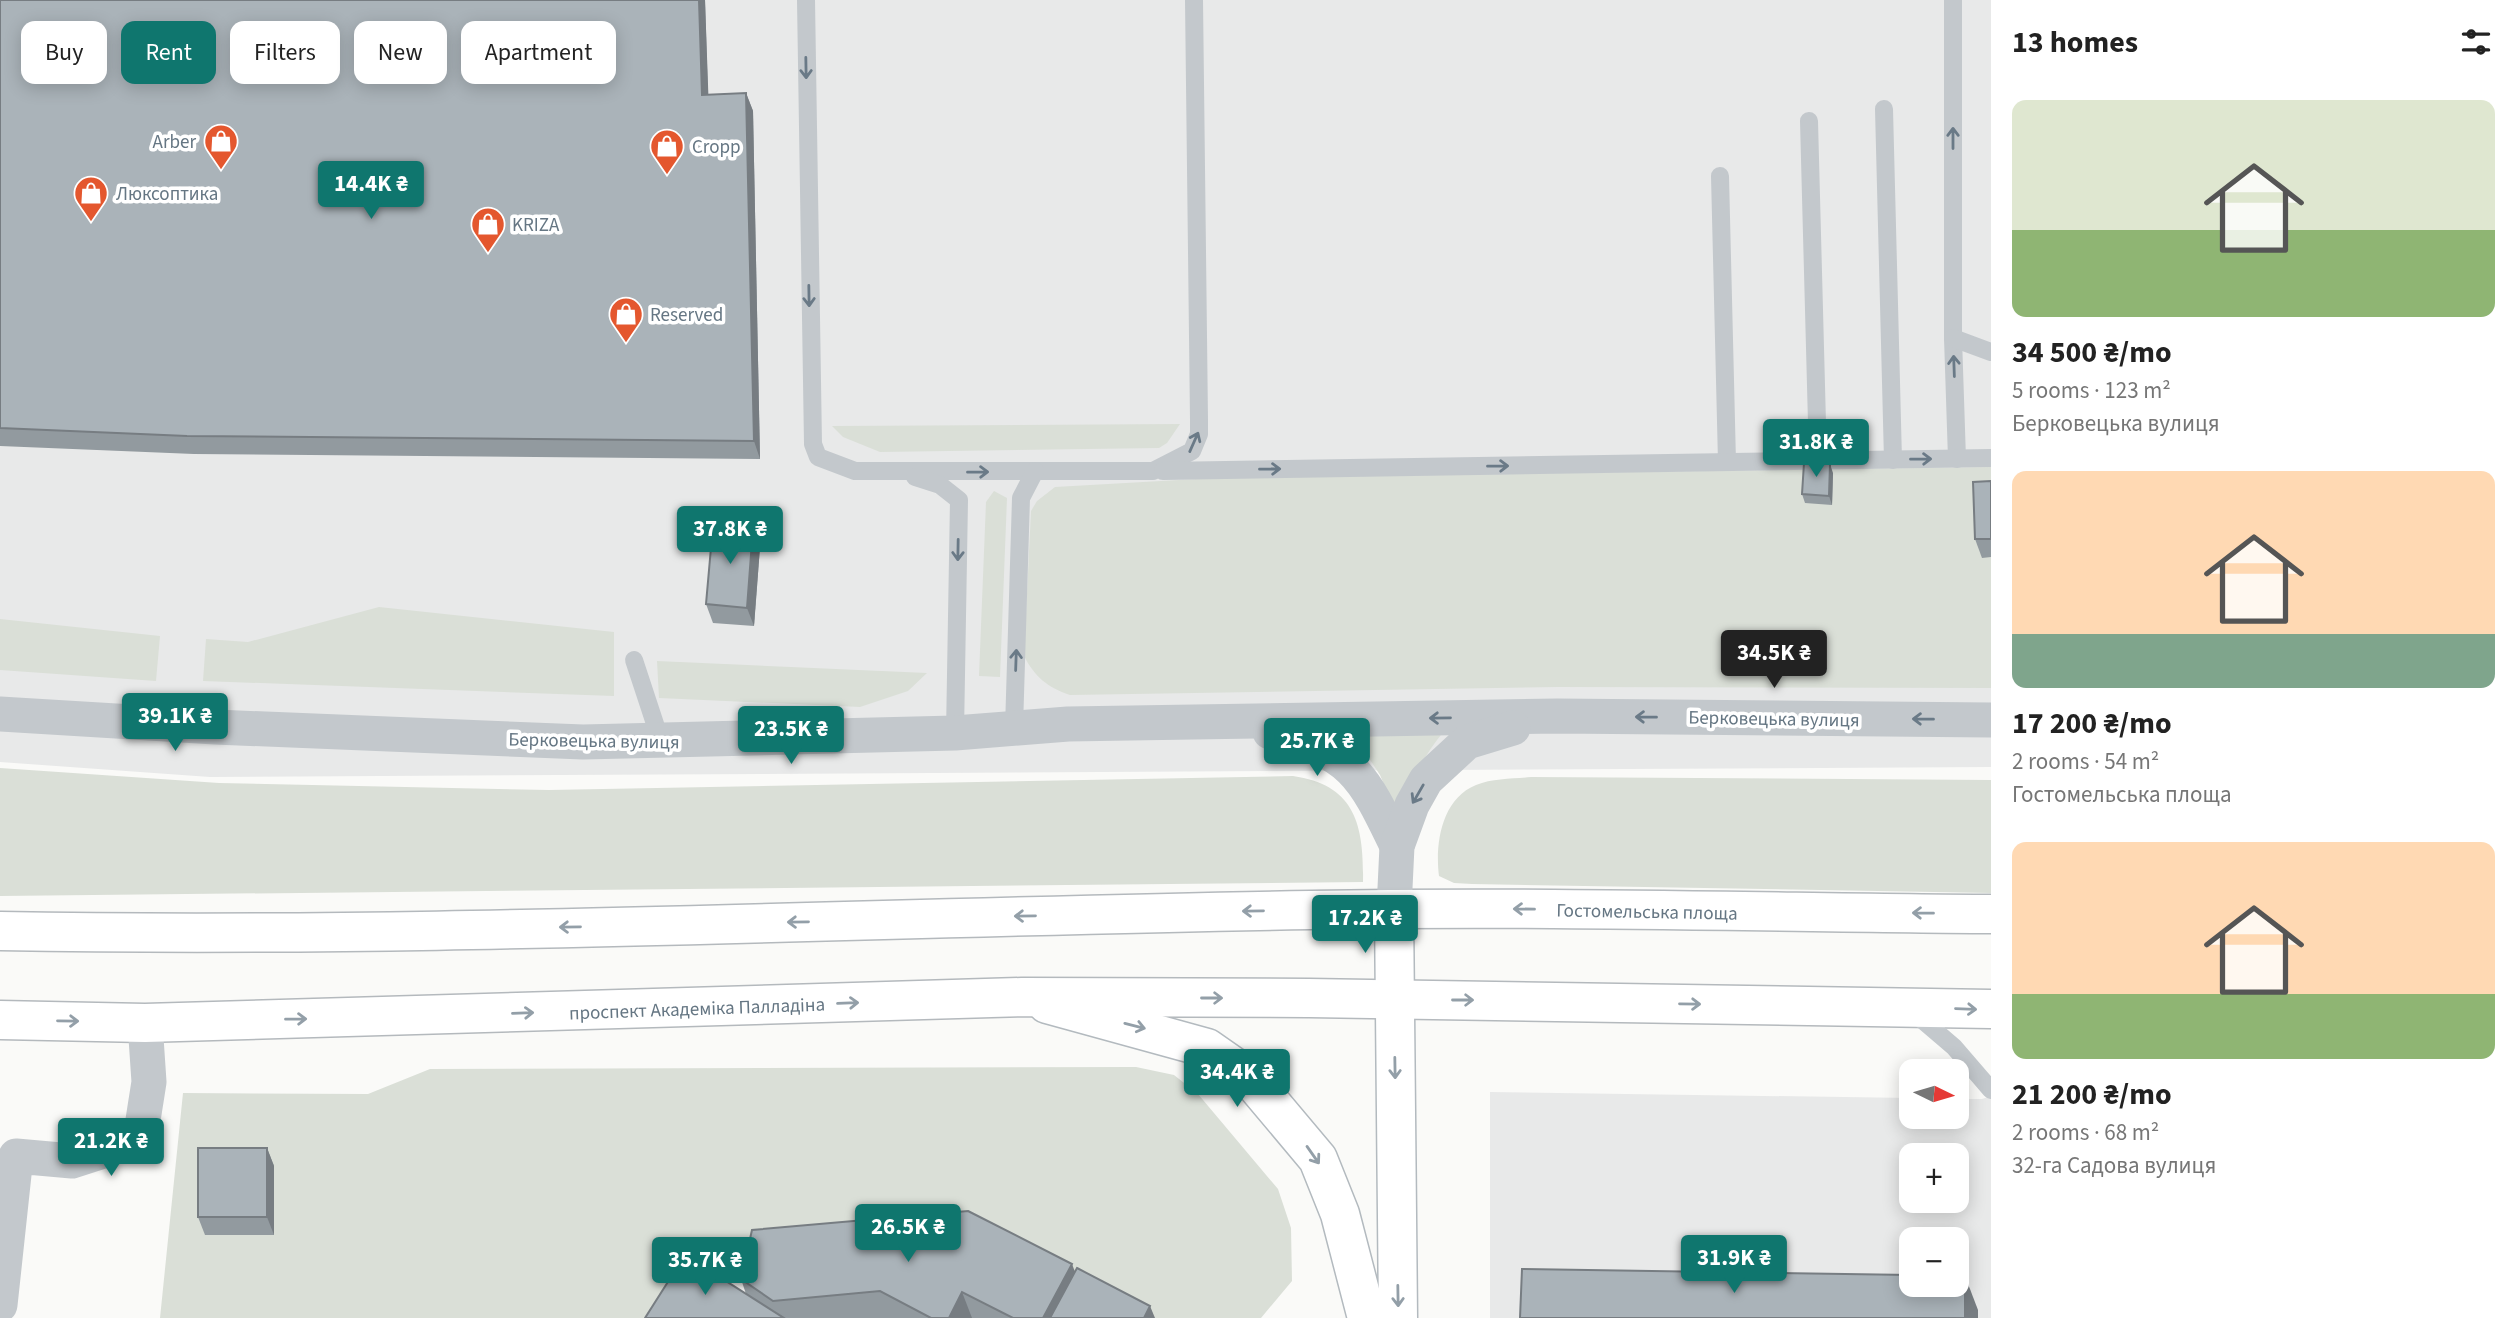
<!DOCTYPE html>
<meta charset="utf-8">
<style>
:root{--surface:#fff;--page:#f2f2f2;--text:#222;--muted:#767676;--accent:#0f766e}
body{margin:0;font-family:"Source Sans 3",sans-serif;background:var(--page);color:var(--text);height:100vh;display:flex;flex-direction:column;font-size:26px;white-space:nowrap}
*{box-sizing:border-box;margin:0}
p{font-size:23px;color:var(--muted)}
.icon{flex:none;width:38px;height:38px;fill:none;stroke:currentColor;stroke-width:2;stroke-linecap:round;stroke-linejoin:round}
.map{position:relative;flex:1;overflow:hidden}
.panel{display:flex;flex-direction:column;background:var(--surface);width:525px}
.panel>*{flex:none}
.banner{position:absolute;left:21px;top:21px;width:665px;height:63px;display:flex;gap:14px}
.needle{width:46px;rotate:95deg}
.fabs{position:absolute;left:1899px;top:1059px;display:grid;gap:14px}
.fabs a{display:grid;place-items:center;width:70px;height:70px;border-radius:14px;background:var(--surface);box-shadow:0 4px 18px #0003;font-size:35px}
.price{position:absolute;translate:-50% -60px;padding:0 16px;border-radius:7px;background:var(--accent);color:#fff;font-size:23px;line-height:46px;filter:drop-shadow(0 2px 4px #0008)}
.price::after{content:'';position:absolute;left:50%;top:42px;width:21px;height:16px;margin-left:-10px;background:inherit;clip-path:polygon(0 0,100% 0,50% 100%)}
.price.current{background:#222;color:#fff}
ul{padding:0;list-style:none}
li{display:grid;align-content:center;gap:14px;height:371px;padding:0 21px}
li span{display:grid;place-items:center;height:217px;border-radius:14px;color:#555}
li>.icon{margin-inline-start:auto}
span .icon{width:126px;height:126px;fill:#fffc;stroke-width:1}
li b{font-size:30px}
h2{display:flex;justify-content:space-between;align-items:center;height:84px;padding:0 21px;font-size:30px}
.pill{padding:0 24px;border-radius:14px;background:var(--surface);box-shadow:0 4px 18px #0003;font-size:24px;line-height:63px}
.pill.current{background:var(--accent);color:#fff}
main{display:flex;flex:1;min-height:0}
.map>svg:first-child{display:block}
.built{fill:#e8e9e9;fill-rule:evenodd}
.green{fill:#dadfd7}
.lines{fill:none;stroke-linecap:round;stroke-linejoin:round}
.secondary-casing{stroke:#b3babf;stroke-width:41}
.trunk-casing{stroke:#b4b9bd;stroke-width:41}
.service{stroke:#c3c8cc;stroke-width:18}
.minor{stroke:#c3c8cc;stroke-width:35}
.secondary{stroke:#fff;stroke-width:38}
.trunk{stroke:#fff;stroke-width:38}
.wall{fill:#929a9f}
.shaded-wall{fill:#777d82}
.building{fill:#aab3b9;stroke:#777d82;stroke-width:2}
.oneway{stroke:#6a7a87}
.oneway2{stroke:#939fa8}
.labels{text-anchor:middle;stroke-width:7;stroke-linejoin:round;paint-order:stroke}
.poi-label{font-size:19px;fill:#657683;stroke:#fff;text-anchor:start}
.street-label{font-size:19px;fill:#657683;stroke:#fff}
</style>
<main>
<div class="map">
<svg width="1991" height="1318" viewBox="0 0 1991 1318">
<rect width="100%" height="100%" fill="#fafaf8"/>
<!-- built -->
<g class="built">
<path d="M 0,0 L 1991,0 L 1991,767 L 210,777 L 0,762 Z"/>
<path d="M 1490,1092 L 1911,1098 L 1911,1116 L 1956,1116 L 1957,1099 L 1982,1099 L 1991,1096 L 1991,1318 L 1490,1318 ZM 1911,1155 L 1956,1155 L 1956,1200 L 1911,1200 ZM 1911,1239 L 1956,1239 L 1956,1284 L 1911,1284 Z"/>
</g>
<!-- green -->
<g class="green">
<path d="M 1180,424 L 1167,443 L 1159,448 L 880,452 L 843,437 L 832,426 Z"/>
<path d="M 1991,467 L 1991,688 L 1558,687 L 1070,695 C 1047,687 1035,677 1024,656 L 1031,511 L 1037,501 L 1055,487 L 1214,478 Z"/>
<path d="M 994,491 L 1007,498 L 1000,677 L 979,676 L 986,502 Z"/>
<path d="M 379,607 L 614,632 L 614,696 L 203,681 L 206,639 L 248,642 Z"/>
<path d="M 0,619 L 160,636 L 156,681 L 0,670 Z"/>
<path d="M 657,661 L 927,673 L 908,691 L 860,707 L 659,698 Z"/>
<path d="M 1450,724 C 1422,756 1412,780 1399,820 L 1380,775 L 1365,752 L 1337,728 Z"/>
<path d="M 0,768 L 219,783 L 549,790 L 1293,776 C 1356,785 1364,826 1363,882 L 0,896 Z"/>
<path d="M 1531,777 L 1991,780 L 1991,893 L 1472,884 L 1454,883 L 1439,876 C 1435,845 1441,799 1476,785 C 1493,778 1513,779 1531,777 Z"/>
<path d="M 1136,1067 L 1174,1075 L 1198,1094 L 1278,1189 L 1291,1228 L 1292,1281 L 1261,1318 L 1155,1318 L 744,1284 L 703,1258 L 661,1318 L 160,1318 L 183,1093 L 368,1094 L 430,1069 Z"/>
</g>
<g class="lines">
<!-- secondary casing -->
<g class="secondary-casing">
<g id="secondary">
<path d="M 1394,909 L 1398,1318"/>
<path d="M 1047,1004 L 1207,1048 L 1250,1078 L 1318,1159 L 1340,1214 L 1367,1318"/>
</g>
</g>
<!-- trunk casing -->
<g class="trunk-casing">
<g id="trunk">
<path d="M 0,931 C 437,939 874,917 1311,910 C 1537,906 1764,912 1991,914"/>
<path d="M 0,1020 L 145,1023 L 1022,997 L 1309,998 L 1991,1009"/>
</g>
</g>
<!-- service -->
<g class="service">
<path d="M 806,0 L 813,444 L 818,457 L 855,471 L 1153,471 L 1192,451 L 1199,434 L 1199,420 L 1194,0"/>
<path d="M 1953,0 L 1953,338 L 1957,459"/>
<path d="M 1884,109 L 1893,460"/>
<path d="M 1809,121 L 1818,461"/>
<path d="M 1720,176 L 1727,462"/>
<path d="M 1953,338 L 1991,352"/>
<path d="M 1163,471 L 1991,458"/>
<path d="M 915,477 L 940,485 L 959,500 L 955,733"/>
<path d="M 634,660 L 661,742"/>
<path d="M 1014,728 L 1021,498 L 1035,471"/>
<path d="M 1913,1012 L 1954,1047 L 1991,1090"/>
</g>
<!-- minor -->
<g class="minor">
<path d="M 0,714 L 215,727 L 583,742 L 955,733 L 1068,724 L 1557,716 L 1991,720"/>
<path d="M 1270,732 C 1352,753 1362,773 1397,846"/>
<path d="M 1394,909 L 1397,846 L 1412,805 L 1426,780 L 1467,742 L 1513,728"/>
<path d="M 0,1305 L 16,1156 L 72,1161 L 140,1139 L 149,1082 L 145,1023"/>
</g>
<!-- secondary -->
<use href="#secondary" class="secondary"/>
<!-- trunk -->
<use href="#trunk" class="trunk"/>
</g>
<!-- wall -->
<g class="wall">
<path d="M 0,0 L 705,0 L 708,95 L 746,93 L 753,111 L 760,459 L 194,454 L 0,446 Z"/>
<path d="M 1833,473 L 1832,505 L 1805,503 L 1802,494 Z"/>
<path d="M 1991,481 L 1991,557 L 1982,558 L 1975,539 Z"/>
<path d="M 760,547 L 754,626 L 713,623 L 706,604 Z"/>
<path d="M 267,1148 L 274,1166 L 274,1235 L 205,1235 L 198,1217 Z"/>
<path d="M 1075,1271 L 1155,1318 L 645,1318 L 746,1294 L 741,1279 Z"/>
</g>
<!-- shaded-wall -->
<g class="shaded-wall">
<path d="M 699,0 L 705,0 L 709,113 L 702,95 Z"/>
<path d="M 746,93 L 753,111 L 760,459 L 754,441 Z"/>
<path d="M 1830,464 L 1833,473 L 1832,505 L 1829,496 Z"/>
<path d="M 753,528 L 760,547 L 754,626 L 747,608 Z"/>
<path d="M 267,1148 L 274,1166 L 274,1235 L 267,1217 Z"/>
<path d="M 1072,1264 L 1085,1298 L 1074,1318 L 1043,1318 Z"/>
<path d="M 1965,1276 L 1978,1310 L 1978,1318 L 1965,1318 Z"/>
<path d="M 962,1292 L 972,1318 L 949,1318 Z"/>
<path d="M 1150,1306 L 1155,1318 L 1144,1318 Z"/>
</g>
<!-- building -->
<g class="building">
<path d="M 0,0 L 699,0 L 702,95 L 746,93 L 754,441 L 187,436 L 0,428 Z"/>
<path d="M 1804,463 L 1830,464 L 1829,496 L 1802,494 Z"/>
<path d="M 1991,481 L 1991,539 L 1975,539 L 1973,482 Z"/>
<path d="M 713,525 L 753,528 L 747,608 L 706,604 Z"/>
<rect x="198" y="1148" width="69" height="69"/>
<path d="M 968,1211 L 1072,1264 L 1043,1318 L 1013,1318 L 962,1292 L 949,1318 L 931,1318 L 880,1291 L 773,1301 L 741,1279 L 752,1230 Z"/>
<path d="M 685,1255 L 784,1318 L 645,1318 Z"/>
<path d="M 1077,1268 L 1150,1306 L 1144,1318 L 1050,1318 Z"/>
<path d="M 1522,1269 L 1911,1275 L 1911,1284 L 1956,1284 L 1956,1275 L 1965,1276 L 1965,1318 L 1520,1318 Z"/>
</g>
<!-- one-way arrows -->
<defs><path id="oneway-shaft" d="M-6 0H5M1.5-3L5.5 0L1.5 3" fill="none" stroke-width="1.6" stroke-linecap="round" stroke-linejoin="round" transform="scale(1.75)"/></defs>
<g class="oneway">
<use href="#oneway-shaft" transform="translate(806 68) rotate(89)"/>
<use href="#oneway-shaft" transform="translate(1953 138) rotate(-90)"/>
<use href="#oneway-shaft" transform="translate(809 296) rotate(89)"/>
<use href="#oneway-shaft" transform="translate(1954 366) rotate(-92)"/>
<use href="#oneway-shaft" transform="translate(1194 442) rotate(-66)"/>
<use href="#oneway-shaft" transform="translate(1921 459) rotate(-1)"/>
<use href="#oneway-shaft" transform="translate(1498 466) rotate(-1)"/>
<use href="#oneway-shaft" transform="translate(1270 469) rotate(-1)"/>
<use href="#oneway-shaft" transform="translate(978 472) rotate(-1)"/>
<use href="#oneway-shaft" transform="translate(958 550) rotate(91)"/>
<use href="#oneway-shaft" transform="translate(1016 660) rotate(-88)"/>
<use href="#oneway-shaft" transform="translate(1646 717) rotate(-179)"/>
<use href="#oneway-shaft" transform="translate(1440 718) rotate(179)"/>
<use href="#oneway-shaft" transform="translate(1923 719) rotate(-179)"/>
<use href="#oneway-shaft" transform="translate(1418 794) rotate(120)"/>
</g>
<g class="oneway2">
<use href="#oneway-shaft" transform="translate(1524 909) rotate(-179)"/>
<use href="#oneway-shaft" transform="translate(1253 911) rotate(179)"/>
<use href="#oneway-shaft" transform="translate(1923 913) rotate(-179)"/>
<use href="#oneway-shaft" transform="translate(1025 916) rotate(179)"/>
<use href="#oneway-shaft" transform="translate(798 922) rotate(179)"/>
<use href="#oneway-shaft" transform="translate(570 927) rotate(179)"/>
<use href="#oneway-shaft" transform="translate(1212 998)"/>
<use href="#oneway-shaft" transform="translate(1463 1000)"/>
<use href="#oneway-shaft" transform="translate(848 1003) rotate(-2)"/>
<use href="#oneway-shaft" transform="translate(1690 1004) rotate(1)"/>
<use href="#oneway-shaft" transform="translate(1966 1009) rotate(2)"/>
<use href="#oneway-shaft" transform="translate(523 1013) rotate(-2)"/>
<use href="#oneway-shaft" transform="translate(296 1019) rotate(-1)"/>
<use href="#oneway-shaft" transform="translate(68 1021) rotate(1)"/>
<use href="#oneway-shaft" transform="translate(1135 1026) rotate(14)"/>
<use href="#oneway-shaft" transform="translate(1395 1068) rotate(89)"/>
<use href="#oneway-shaft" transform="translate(1313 1155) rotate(55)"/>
<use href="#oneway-shaft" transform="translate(1398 1296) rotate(89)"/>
</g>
<!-- icons -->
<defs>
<g id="shop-pin" transform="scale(1.75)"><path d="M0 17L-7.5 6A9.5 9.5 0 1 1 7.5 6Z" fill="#e4572e" stroke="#fff"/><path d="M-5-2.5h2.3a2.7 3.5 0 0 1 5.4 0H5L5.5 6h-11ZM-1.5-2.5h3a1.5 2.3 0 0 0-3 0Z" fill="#fff"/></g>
</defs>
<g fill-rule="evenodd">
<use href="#shop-pin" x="221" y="141"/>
<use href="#shop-pin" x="667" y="146"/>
<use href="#shop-pin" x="91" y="193"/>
<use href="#shop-pin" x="488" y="224"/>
<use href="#shop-pin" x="626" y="314"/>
</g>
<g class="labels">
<!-- poi labels -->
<g class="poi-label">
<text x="196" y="148" text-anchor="end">Arber</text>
<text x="692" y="153">Cropp</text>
<text x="116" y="200">Люксоптика</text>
<text x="512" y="231">KRIZA</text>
<text x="650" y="321">Reserved</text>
</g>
<!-- street labels -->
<g class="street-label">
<text transform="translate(1774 718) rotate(1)" y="7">Берковецька вулиця</text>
<text transform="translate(594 740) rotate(1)" y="7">Берковецька вулиця</text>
<text transform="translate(1647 911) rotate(1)" y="7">Гостомельська площа</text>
<text transform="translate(697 1008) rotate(-2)" y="7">проспект Академіка Палладіна</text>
</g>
</g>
</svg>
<div class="fabs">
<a><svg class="needle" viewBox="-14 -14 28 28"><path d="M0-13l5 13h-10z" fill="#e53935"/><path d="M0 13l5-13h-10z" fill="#767676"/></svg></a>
<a>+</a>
<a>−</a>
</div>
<b class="price" style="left:371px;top:221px">14.4K ₴</b>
<b class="price" style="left:1816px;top:479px">31.8K ₴</b>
<b class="price" style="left:730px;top:566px">37.8K ₴</b>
<b class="price current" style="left:1774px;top:690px">34.5K ₴</b>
<b class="price" style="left:175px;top:753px">39.1K ₴</b>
<b class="price" style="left:791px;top:766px">23.5K ₴</b>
<b class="price" style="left:1317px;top:778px">25.7K ₴</b>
<b class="price" style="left:1365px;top:955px">17.2K ₴</b>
<b class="price" style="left:1237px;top:1109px">34.4K ₴</b>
<b class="price" style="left:111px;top:1178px">21.2K ₴</b>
<b class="price" style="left:908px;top:1264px">26.5K ₴</b>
<b class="price" style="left:1734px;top:1295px">31.9K ₴</b>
<b class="price" style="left:705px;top:1297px">35.7K ₴</b>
<div class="banner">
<a class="pill">Buy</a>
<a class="pill current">Rent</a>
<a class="pill">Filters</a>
<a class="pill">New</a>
<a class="pill">Apartment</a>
</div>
</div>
<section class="panel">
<h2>13 homes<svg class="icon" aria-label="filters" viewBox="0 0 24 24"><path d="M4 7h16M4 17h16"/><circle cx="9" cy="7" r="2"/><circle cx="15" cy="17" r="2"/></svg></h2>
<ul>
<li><span style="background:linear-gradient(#dfe7d0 60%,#8fb573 0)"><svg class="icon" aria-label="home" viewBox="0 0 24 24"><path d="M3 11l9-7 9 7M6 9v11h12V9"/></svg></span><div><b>34 500 ₴/mo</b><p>5 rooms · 123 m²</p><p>Берковецька вулиця</p></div></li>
<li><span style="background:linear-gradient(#ffd9b3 75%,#7fa58c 0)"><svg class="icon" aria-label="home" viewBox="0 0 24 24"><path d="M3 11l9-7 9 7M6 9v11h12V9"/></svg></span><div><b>17 200 ₴/mo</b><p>2 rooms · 54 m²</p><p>Гостомельська площа</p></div></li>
<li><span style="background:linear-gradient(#ffd9b3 70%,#8fb573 0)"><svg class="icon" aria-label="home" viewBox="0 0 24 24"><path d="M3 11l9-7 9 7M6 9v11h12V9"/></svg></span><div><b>21 200 ₴/mo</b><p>2 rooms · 68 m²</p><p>32-га Садова вулиця</p></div></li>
</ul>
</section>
</main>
